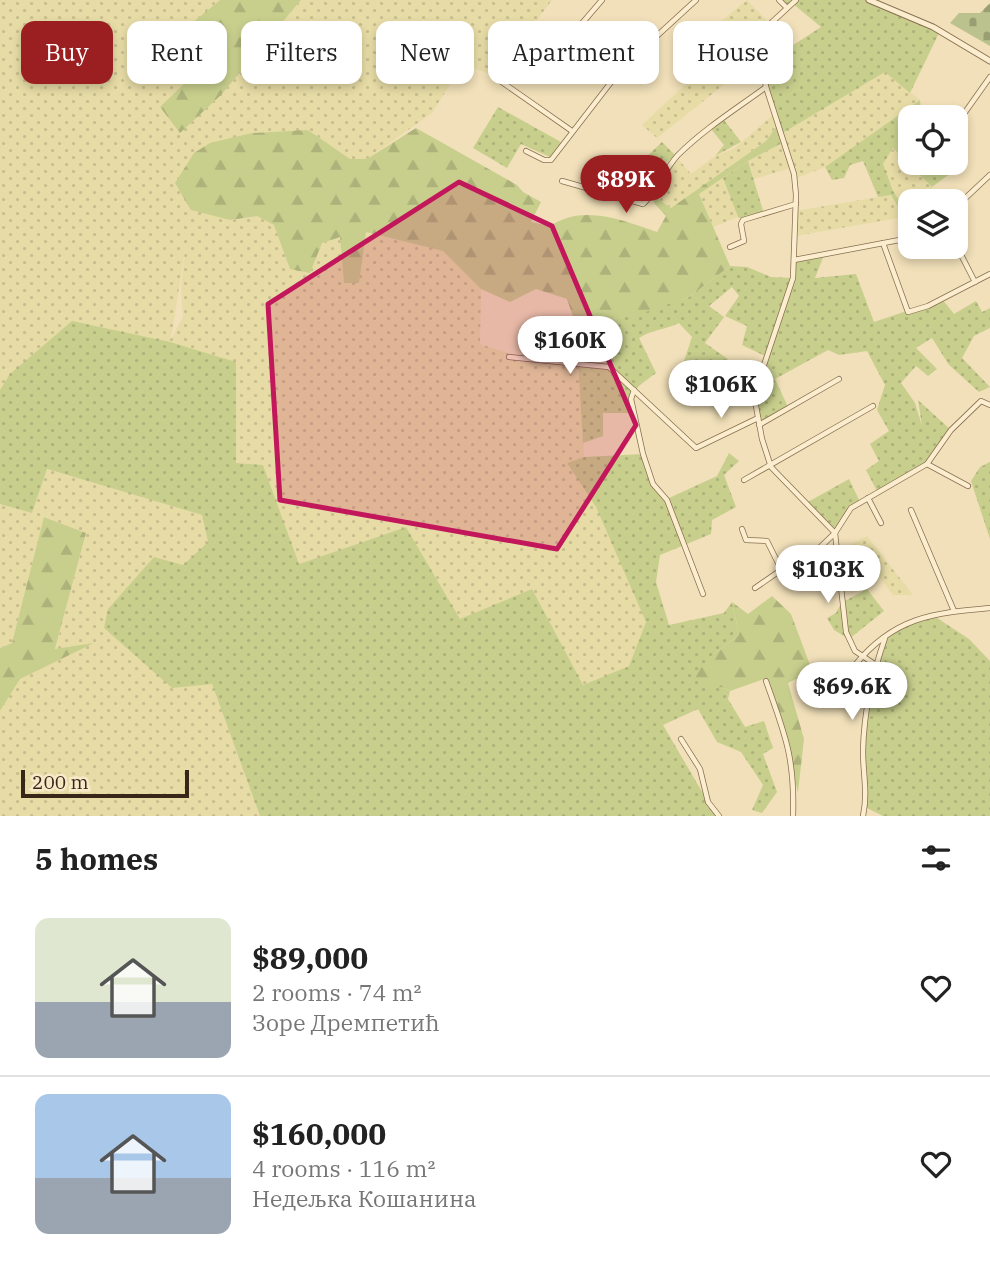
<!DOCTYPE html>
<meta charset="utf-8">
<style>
:root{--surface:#fff;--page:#f6f6f6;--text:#222;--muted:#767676;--line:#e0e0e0;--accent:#9b1f21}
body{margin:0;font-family:"IBM Plex Serif",serif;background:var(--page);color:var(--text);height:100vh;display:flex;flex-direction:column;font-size:26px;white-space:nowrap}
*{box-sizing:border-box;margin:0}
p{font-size:23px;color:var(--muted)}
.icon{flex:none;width:38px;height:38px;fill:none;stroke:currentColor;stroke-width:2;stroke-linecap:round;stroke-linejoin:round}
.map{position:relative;height:816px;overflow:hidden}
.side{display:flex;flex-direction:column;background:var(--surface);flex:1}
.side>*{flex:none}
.banner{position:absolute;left:21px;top:21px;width:948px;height:63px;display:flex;gap:14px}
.controls{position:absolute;left:898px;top:105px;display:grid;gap:14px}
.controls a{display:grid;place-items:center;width:70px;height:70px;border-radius:14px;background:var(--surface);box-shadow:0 4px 10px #0003;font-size:35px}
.scale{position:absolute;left:21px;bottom:18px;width:168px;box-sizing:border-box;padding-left:7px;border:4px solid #362719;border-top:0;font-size:19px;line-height:24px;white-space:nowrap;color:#362719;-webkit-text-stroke:5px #f8eac9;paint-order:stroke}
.price{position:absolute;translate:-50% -60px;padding:0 16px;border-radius:24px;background:#fff;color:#222;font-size:23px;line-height:46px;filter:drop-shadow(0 2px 4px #0008)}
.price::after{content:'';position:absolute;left:50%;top:42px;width:21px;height:16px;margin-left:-10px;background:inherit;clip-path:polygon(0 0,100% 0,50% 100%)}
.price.active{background:var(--accent);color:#fff}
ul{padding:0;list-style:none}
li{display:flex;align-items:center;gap:21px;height:175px;padding:0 35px}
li+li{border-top:2px solid var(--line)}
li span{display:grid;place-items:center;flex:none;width:196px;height:140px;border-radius:14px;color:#555}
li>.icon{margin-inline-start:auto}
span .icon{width:84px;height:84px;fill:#fffc;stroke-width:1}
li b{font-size:30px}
h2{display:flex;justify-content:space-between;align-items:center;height:84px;padding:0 35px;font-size:30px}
.tag{padding:0 24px;border-radius:14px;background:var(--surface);box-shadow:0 4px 10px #0003;font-size:24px;line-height:63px}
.tag.active{background:var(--accent);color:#fff}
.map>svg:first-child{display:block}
.farmland{fill:url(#farmland-dots);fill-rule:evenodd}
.grass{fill:url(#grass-dots)}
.forest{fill:url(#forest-firs)}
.cemetery{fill:url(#cemetery-stones)}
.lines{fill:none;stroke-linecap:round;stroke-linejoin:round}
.minor-casing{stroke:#886f53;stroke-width:6}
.tertiary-casing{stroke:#886f53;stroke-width:7}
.minor{stroke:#fbedcd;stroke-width:4.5}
.tertiary{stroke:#fbedcd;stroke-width:5}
.marked{fill:#c2185b;fill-opacity:0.2;stroke:#c2185b;stroke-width:5;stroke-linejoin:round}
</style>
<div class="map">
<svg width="990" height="816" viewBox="0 0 990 816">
<defs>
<pattern id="farmland-dots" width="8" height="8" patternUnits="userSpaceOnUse" patternTransform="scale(1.75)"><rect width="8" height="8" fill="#e7dca6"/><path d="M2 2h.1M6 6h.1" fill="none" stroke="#c7bd8e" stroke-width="1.8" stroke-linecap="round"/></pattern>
<pattern id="grass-dots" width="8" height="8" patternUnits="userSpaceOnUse" patternTransform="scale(1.75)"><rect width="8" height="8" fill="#c8cf8d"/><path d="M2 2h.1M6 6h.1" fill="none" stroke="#acb279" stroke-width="1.8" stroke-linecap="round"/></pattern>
<pattern id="forest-firs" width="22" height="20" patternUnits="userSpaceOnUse" patternTransform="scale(1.75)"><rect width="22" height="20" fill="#c8cf8d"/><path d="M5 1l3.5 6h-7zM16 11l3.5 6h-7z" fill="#acb279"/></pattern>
<pattern id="cemetery-stones" width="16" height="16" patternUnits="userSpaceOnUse" patternTransform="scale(1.75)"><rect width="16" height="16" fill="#bcc28e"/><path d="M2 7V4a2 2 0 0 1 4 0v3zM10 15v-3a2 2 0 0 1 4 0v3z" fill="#9a9e73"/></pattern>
</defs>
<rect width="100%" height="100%" fill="#f1e0b9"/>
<!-- farmland -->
<g class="farmland">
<path d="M 0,0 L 220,0 L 176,36 L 221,95 L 301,0 L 552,0 L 495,76 L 463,64 L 432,113 L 367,159 L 350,159 L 308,130 L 230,220 L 257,216 L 274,225 L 322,243 L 341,236 L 344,282 L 365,232 L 443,251 L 481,289 L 480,344 L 519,357 L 578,362 L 584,457 L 567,463 L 596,507 L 647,622 L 629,666 L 583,685 L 460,619 L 406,527 L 299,564 L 263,465 L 236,463 L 0,390 ZM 185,250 L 181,288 L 183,317 L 171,339 Z"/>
<path d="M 747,0 L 770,24 L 761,55 L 657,138 L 642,125 L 714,58 L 698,40 Z"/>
<path d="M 885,72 L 920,100 L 825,167 L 794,179 L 791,168 L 754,179 L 748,161 L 784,142 L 781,134 Z"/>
<path d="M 774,114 L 778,124 L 766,141 L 671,208 L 654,196 L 667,173 L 679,160 L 691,174 L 714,157 L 735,148 Z"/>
<path d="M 894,148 L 945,201 L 910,201 L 910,215 L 893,191 L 882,164 Z"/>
<path d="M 723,178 L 738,217 L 713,227 L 699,194 Z"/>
<path d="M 891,195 L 904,217 L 795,236 L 795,211 Z"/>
<path d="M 46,469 L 202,515 L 208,542 L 183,565 L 212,684 L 260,816 L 0,816 L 0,711 L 20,679 L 91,644 L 55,650 L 86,533 L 45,517 L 12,643 L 0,648 L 0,504 L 32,513 Z"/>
<path d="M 867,536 L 913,595 L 893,595 L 867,560 L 851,568 L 841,550 Z"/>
</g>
<!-- grass -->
<g class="grass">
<path d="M 779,0 L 869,0 L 940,31 L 910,93 L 885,72 L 781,134 L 761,66 L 821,27 L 792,3 L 786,7 Z"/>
<path d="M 920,100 L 922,117 L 910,117 L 910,163 L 956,163 L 956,146 L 964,154 L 951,173 L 932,187 L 893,148 L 883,164 L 893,191 L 910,216 L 904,217 L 891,195 L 878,197 L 863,161 L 850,165 L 844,178 L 832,180 L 825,167 Z"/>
<path d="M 498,107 L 561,142 L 550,157 L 521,144 L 507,168 L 473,148 Z"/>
<path d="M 724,120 L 741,142 L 715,156 L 724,145 L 711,129 Z"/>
<path d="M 662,142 L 675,155 L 656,172 L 640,163 Z"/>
<path d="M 748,161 L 764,214 L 743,220 L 738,217 L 723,178 Z"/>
<path d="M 824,255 L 815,278 L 856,274 L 874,322 L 942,299 L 954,314 L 976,301 L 982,312 L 990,308 L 990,328 L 974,336 L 962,358 L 990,387 L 979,392 L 949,365 L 932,338 L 916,348 L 937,369 L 928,376 L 916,366 L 901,383 L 915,403 L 922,426 L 918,400 L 951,430 L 927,464 L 878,493 L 866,470 L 879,461 L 870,444 L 889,431 L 877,410 L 885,385 L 867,351 L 839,355 L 828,350 L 775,379 L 788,407 L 759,425 L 754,395 L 767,357 L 742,345 L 747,326 L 725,316 L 739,296 L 732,287 L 709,306 L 724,317 L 705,343 L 728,359 L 714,381 L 684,361 L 692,337 L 679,323 C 665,330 653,329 639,338 L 656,373 C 638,387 630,388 633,413 L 603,413 L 603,436 L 583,443 L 578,362 L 609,366 L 601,323 L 689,297 L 730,266 L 747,267 L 771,277 L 793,278 L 794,260 Z"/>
<path d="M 72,321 L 170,342 L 236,362 L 236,463 L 263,465 L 299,564 L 406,527 L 460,619 L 532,589 L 583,685 L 629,666 L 646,622 L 596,507 L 567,463 L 584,457 L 643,454 L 653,484 L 667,499 L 717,476 L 729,453 L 739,461 L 724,475 L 736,507 L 712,520 L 711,534 L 660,555 L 656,582 L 669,625 L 724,613 L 732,602 L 739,635 L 714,654 L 721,687 L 730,691 L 728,699 L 745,727 L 764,721 L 773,748 L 763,754 L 777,792 L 762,813 L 752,810 L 763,785 L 741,752 L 717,742 L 698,709 L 663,725 L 708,802 L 720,816 L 260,816 L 212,684 L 172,688 L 104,628 L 108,609 L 154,557 L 183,565 L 208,542 L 202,515 L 47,469 L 32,513 L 0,504 L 0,390 L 10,374 Z"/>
<path d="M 990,462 L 990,539 L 971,481 L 980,467 Z"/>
<path d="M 849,479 L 860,502 L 851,508 L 835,533 L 808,502 Z"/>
<path d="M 867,589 L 884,611 L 849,639 L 834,630 L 827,618 L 836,613 L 841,603 Z"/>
<path d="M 931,614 L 969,639 L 990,661 L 990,816 L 883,816 L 865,807 L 865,711 L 885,637 L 909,621 Z"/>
</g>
<!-- forest -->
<g class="forest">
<path d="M 220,0 L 301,0 L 221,95 L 180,133 L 160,107 L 190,78 L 176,36 Z"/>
<path d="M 778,124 L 784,142 L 748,161 L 699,194 L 730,266 L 689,297 L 637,315 L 576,325 L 567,299 L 536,289 L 510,302 L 481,289 L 443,251 L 366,232 L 359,283 L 344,283 L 340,237 L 322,243 L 310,273 L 290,269 L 274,225 L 257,216 L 230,220 L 191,210 L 175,183 L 194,153 L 210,143 L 252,133 L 308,130 L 350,159 L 367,159 L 416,128 L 517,185 L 523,192 L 541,202 L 531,222 L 550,226 C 584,204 621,220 657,232 L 666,216 L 654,203 L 654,196 L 671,208 L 766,141 Z"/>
<path d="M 44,517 L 86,533 L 55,649 L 94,643 L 20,679 L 0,711 L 0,648 L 12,643 Z"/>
<path d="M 772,596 L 791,614 L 810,665 L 808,673 L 788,683 L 804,739 L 798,792 L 767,678 L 730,691 L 721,687 L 710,690 L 693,676 L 714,654 L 739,635 L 732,602 L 748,614 Z"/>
</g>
<!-- cemetery -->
<path class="cemetery" d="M 990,3 L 990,46 L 950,23 L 959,13 L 980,13 Z"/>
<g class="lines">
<!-- minor casing -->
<g class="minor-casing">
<g id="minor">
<path d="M 779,0 L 786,7"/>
<path d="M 796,0 L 770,24 L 761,55 L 766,87 L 794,174 L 796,195 L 793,278 L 754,395 L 762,439 L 771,467 L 835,533 L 846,632 L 855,651 L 876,665"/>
<path d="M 547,64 L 602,0"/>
<path d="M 499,80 L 572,131"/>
<path d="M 956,125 L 990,77"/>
<path d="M 526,151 L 544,160 L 551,160 L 622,68 L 696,0"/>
<path d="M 562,181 L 643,204 C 655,194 664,170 678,155 C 704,129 736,109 766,87"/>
<path d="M 957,206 L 990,175"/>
<path d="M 883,243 L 908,312 L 928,306 L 990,274"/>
<path d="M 956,245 L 975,282"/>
<path d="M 730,247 L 744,241 L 741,224 L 743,220 L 796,204"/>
<path d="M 794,260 L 910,238"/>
<path d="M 509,357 L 609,367 L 696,448 L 758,418"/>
<path d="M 634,390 L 631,399 L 643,454 L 653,484 L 667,500 L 703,594"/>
<path d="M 759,425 L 839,379"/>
<path d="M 927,464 L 968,486"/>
<path d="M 744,480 L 873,406"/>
<path d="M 868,498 L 881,523"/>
<path d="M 911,510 L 954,611"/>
<path d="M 742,529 L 746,540 L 767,541 L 784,575 L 790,576 L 835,533 L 851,508 L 927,464 L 951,430 L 981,401 L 990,405"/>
<path d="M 755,588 L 781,570"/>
<path d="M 766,681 C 785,734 795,758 793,816"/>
<path d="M 828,703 L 836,697 C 838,683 846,676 855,665 C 894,617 933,613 990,608"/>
<path d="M 681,739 L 700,769 L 708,802 L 719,816"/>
<path d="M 863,816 C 868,793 863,774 863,751 C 864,710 872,676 885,638"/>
</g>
</g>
<!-- tertiary casing -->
<g class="tertiary-casing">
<path id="tertiary" d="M 869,0 L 933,27 L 990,61"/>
</g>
<!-- minor -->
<use href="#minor" class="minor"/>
<!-- tertiary -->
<use href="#tertiary" class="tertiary"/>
</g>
<!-- marked area -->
<path class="marked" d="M 459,182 L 552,226 L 636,425 L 557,549 L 280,500 L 268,304 Z"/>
</svg>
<div class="controls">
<a><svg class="icon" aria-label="locate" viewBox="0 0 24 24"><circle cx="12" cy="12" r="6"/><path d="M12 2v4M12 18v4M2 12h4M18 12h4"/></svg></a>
<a><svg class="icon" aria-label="layers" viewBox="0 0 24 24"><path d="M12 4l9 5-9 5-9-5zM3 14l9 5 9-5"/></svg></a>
</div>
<div class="scale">200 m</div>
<b class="price active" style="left:626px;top:215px">$89K</b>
<b class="price" style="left:570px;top:376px">$160K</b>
<b class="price" style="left:721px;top:420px">$106K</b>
<b class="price" style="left:828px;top:605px">$103K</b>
<b class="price" style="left:852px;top:722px">$69.6K</b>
<div class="banner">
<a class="tag active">Buy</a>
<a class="tag">Rent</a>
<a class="tag">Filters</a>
<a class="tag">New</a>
<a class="tag">Apartment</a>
<a class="tag">House</a>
</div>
</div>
<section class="side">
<h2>5 homes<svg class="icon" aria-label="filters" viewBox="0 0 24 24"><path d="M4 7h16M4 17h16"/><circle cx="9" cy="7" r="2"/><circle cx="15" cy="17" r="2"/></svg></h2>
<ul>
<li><span style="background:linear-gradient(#dfe7d0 60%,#9aa5b1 0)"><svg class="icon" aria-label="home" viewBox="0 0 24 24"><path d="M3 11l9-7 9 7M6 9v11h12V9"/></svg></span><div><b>$89,000</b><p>2 rooms · 74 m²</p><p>Зоре Дремпетић</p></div><svg class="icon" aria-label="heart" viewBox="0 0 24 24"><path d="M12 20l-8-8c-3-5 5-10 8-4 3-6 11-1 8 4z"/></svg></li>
<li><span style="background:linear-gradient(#a9c7e8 60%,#9aa5b1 0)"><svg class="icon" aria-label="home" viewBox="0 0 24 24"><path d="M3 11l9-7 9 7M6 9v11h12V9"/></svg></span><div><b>$160,000</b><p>4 rooms · 116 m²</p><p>Недељка Кошанина</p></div><svg class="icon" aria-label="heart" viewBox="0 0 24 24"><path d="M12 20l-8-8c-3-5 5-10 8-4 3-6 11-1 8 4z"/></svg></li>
</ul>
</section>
